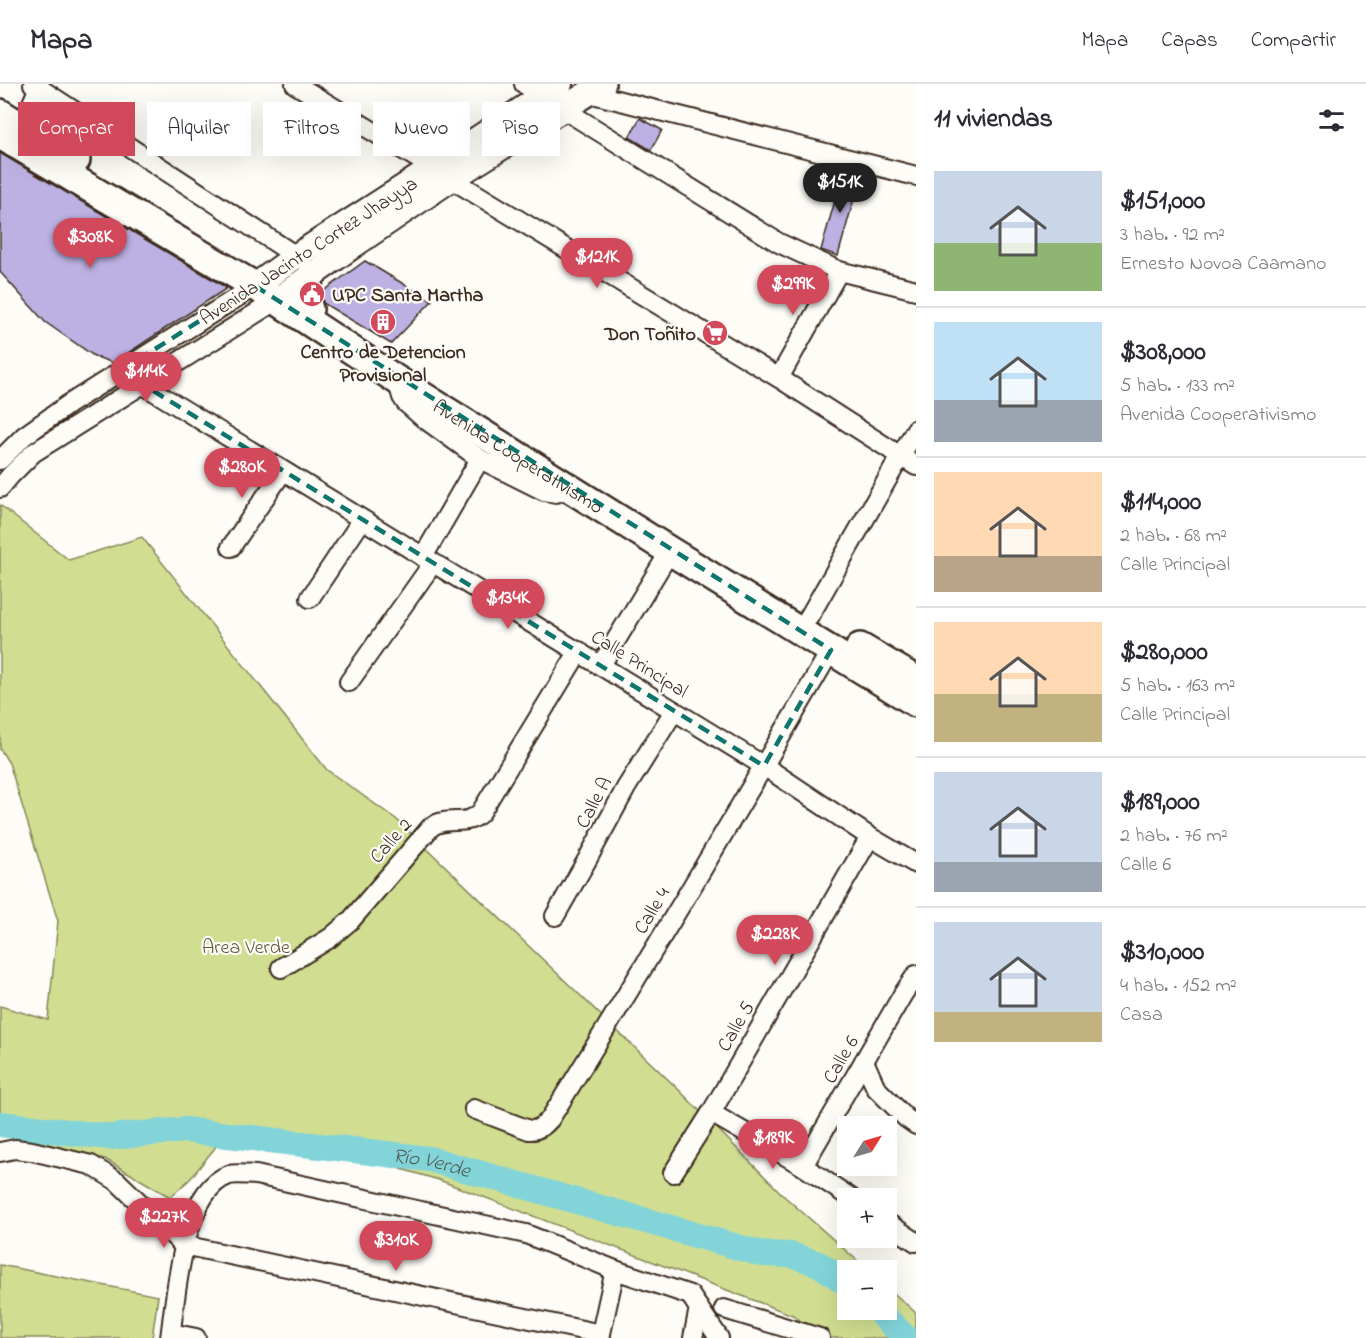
<!DOCTYPE html>
<html lang="es">
<meta charset="utf-8">
<style>
:root{--surface:#fff;--page:#f7f7f7;--text:#2b2b33;--muted:#7c7c81;--line:#e1e1e2;--accent:#d1495b}
body{margin:0;font-family:"Indie Flower",sans-serif;background:var(--page);color:var(--text);height:100vh;display:flex;flex-direction:column;font-size:22px;white-space:nowrap}
*{box-sizing:border-box;margin:0}
p{font-size:20px;color:var(--muted)}
.icon{flex:none;width:33px;height:33px;fill:none;stroke:currentColor;stroke-width:2;stroke-linecap:round;stroke-linejoin:round}
.map{position:relative;flex:1;overflow:hidden}
.details{display:flex;flex-direction:column;background:var(--surface);width:450px}
.details>*{flex:none}
.banner{position:absolute;left:18px;top:18px;width:570px;height:54px;display:flex;gap:12px}
.needle{width:39px;rotate:53deg}
.fabs{position:absolute;left:837px;top:1032px;display:grid;gap:12px}
.fabs a{display:grid;place-items:center;width:60px;height:60px;border-radius:0px;background:var(--surface);box-shadow:0 6px 24px #0002;font-size:30px}
.price{position:absolute;translate:-50% -51px;padding:0 14px;border-radius:21px;background:var(--accent);color:#fff;font-size:20px;line-height:39px;filter:drop-shadow(0 2px 3px #0008)}
.price::after{content:'';position:absolute;left:50%;top:36px;width:18px;height:14px;margin-left:-9px;background:inherit;clip-path:polygon(0 0,100% 0,50% 100%)}
.price.current{background:#222;color:#fff}
ul{padding:0;list-style:none}
li{display:flex;align-items:center;gap:18px;height:150px;padding:0 18px}
li+li{border-top:2px solid var(--line)}
li span{display:grid;place-items:center;flex:none;width:168px;height:120px;border-radius:0px;color:#555}
li>.icon{margin-inline-start:auto}
span .icon{width:72px;height:72px;fill:#fffc;stroke-width:1}
li b{font-size:26px}
h2{display:flex;justify-content:space-between;align-items:center;height:72px;padding:0 18px;font-size:26px}
.pill{padding:0 21px;border-radius:0px;background:var(--surface);box-shadow:0 6px 24px #0002;font-size:21px;line-height:54px}
.pill.current{background:var(--accent);color:#fff}
header{display:flex;align-items:center;gap:36px;box-sizing:border-box;height:84px;padding:0 30px;background:var(--surface);border-bottom:2px solid var(--line)}
header strong{font-size:28px}
nav{display:flex;gap:33px;margin-inline-start:auto;font-size:21px}
main{display:flex;flex:1;min-height:0}
.map>svg:first-child{display:block}
.green{fill:#d1de91;stroke:#868458;stroke-width:1.5}
.lines{fill:none;stroke-linecap:round;stroke-linejoin:round}
.river{stroke:#82d4d9;stroke-width:26}
.building{fill:#bcb1e2;stroke:#3b2a1e;stroke-width:1.5}
.minor-casing{stroke:#3b2a1e;stroke-width:22}
.major-casing{stroke:#3b2a1e;stroke-width:28}
.highway-casing{stroke:#3b2a1e;stroke-width:32}
.minor{stroke:#fdfcf7;stroke-width:18}
.major{stroke:#fdfcf7;stroke-width:24}
.highway{stroke:#fdfcf7;stroke-width:27}
.marked{fill:none;stroke:#0f766e;stroke-width:4.5;stroke-dasharray:12 8;stroke-linejoin:round}
.labels{text-anchor:middle;stroke-width:4.5;stroke-linejoin:round;paint-order:stroke}
.street-label{font-size:20px;fill:#3b2a1e;stroke:#fdfcf7}
.poi-label{font-size:20px;font-weight:bold;fill:#3b2a1e;stroke:#fdfcf7;text-anchor:start}
.park-label{font-size:20px;fill:#60573b;stroke:#fdfcf7}
.water-label{font-size:21px;font-style:italic;fill:#505d56;stroke:#fdfcf7}
</style>
<header>
<strong>Mapa</strong>
<nav><a>Mapa</a><a>Capas</a><a>Compartir</a></nav>
</header>
<main>
<div class="map">
<svg width="916" height="1254" viewBox="0 0 916 1254">
<rect width="100%" height="100%" fill="#fdfcf7"/>
<filter id="ink" filterUnits="userSpaceOnUse"><feTurbulence type="fractalNoise" baseFrequency=".0167" numOctaves="2"/><feDisplacementMap in="SourceGraphic" scale="12" xChannelSelector="R" yChannelSelector="G"/><feConvolveMatrix kernelMatrix="1 2 1 2 8 2 1 2 1" color-interpolation-filters="sRGB"/></filter>
<g filter="url(#ink)">
<!-- green -->
<g class="green">
<path d="M 0,421 L 69,476 L 142,453 L 327,686 L 396,735 L 678,1005 L 785,1113 L 868,1186 L 848,1186 L 848,1226 L 886,1226 L 887,1203 L 916,1229 L 916,1254 L 818,1254 L 795,1232 L 439,1096 L 315,1060 L 226,1050 L 190,1095 L 170,1113 L 105,1075 L 0,1048 L 0,922 L 48,936 L 58,837 L 9,679 L 0,665 Z"/>
<path d="M 0,1181 L 158,1212 L 152,1254 L 0,1254 Z"/>
</g>
<g class="lines">
<!-- river -->
<g class="river">
<path id="s1" d="M 0,1040 L 110,1053 L 185,1046 L 429,1075 L 762,1170 L 792,1171 L 819,1180 L 848,1200"/>
<path d="M 877,1226 L 906,1254"/>
</g>
</g>
<!-- building -->
<g class="building">
<path d="M 640,34 L 662,46 L 651,66 L 629,53 Z"/>
<path d="M 0,69 L 227,204 L 113,279 L 94,272 L 45,238 L 0,188 Z"/>
<path d="M 843,88 L 860,93 L 838,172 L 821,166 Z"/>
<path d="M 365,177 L 432,217 L 391,260 L 323,219 L 321,209 Z"/>
</g>
<g class="lines">
<!-- minor casing -->
<g class="minor-casing">
<g id="minor">
<path d="M 33,0 L 296,172"/>
<path d="M 295,0 L 779,294 L 916,382"/>
<path d="M 524,0 L 542,11"/>
<path d="M 589,9 L 916,92"/>
<path d="M 563,25 L 779,159 L 839,187 L 916,206"/>
<path d="M 22,42 L 39,3"/>
<path d="M 128,282 L 142,300 L 764,682 L 870,753 L 916,780"/>
<path d="M 779,294 L 839,187"/>
<path d="M 397,296 L 402,313 L 406,319 L 422,333 L 480,375 L 544,407 L 556,409 L 566,405 L 572,405"/>
<path d="M 0,376 L 24,352 L 69,320 L 255,202"/>
<path d="M 0,404 L 10,392 L 33,369 L 277,216"/>
<path d="M 231,463 L 283,387"/>
<path d="M 423,473 L 480,375"/>
<path d="M 310,514 L 362,436"/>
<path d="M 809,533 L 916,345"/>
<path d="M 601,581 L 670,467"/>
<path d="M 349,598 L 433,479"/>
<path d="M 555,832 L 587,776 L 626,704 L 674,627"/>
<path d="M 281,884 L 330,854 L 351,836 L 431,743 C 448,731 467,744 481,728 L 579,567"/>
<path d="M 864,977 L 876,1004 L 906,1034 L 916,1041"/>
<path d="M 474,1025 L 529,1046 C 538,1047 544,1042 550,1035 C 646,881 740,724 831,566"/>
<path d="M 711,1029 L 803,1082 L 851,1114"/>
<path d="M 0,1068 L 15,1065 L 32,1067 L 91,1081 L 117,1097 L 183,1161 L 601,1250"/>
<path d="M 803,1082 L 903,910 L 916,891"/>
<path d="M 673,1089 L 711,1029 L 870,753"/>
<path d="M 886,1138 L 916,1158"/>
<path d="M 724,1225 L 820,1254"/>
<path d="M 171,1249 L 196,1254"/>
<path d="M 170,1254 C 176,1212 182,1107 229,1091 C 236,1089 248,1091 256,1091 L 526,1150 L 615,1186 L 690,1211 L 719,1254"/>
<path d="M 600,1254 L 615,1186"/>
<path d="M 693,1254 L 699,1224"/>
</g>
</g>
<!-- major casing -->
<g class="major-casing">
<g id="major">
<path d="M 255,202 L 296,172 L 433,84 L 560,0"/>
<path d="M 277,216 L 354,161 L 451,95 L 603,0"/>
</g>
</g>
<!-- highway casing -->
<g class="highway-casing">
<g id="highway">
<path d="M 0,29 L 76,76"/>
<path id="s2" d="M 0,51 L 255,202 L 397,296 L 670,467 L 916,619"/>
<path d="M 309,225 C 303,208 303,206 312,190"/>
<path d="M 860,563 L 916,596"/>
</g>
</g>
<!-- minor -->
<use href="#minor" class="minor"/>
<!-- major -->
<use href="#major" class="major"/>
<!-- highway -->
<use href="#highway" class="highway"/>
</g>
</g>
<!-- marked area -->
<path class="marked" d="M 255,202 L 831,566 L 764,682 L 142,300 L 128,282 Z"/>
<!-- icons -->
<defs>
<g id="civic-disc" transform="scale(1.35)"><circle r="9.5" fill="#d1495b" stroke="#fdfcf7"/><path d="M-.6-6.5H3V-4.5H.6V-3L4-1V1h2V6H-6V1h2V-1L-.6-3ZM-1.2 2.5V6h2.4V2.5Z" fill="#fff"/></g>
<g id="building-disc" transform="scale(1.35)"><circle r="9.5" fill="#d1495b" stroke="#fdfcf7"/><path d="M-4-6H4V6H1V3H-1V6H-4ZM-2.5-4.3h1.7v1.8h-1.7ZM.8-4.3h1.7v1.8H.8ZM-2.5-1h1.7V.8h-1.7ZM.8-1h1.7V.8H.8Z" fill="#fff"/></g>
<g id="supermarket-disc" transform="scale(1.35)"><circle r="9.5" fill="#d1495b" stroke="#fdfcf7"/><path d="M-6-5.5h2.5l.6 2H6L4.5 2H-2.5L-4.4-4H-6ZM-1.5 3.2a1.3 1.3 0 1 0 .1 0ZM3 3.2a1.3 1.3 0 1 0 .1 0Z" fill="#fff"/></g>
</defs>
<g fill-rule="evenodd">
<use href="#civic-disc" x="312" y="210"/>
<use href="#building-disc" x="383" y="238"/>
<use href="#supermarket-disc" x="715" y="249"/>
</g>
<g class="labels">
<!-- street labels -->
<g class="street-label">
<text transform="translate(308 166) rotate(-33)" y="7">Avenida Jacinto Cortez Jhayya</text>
<text dy="7" stroke="none"><textPath href="#s2" startOffset="610">Avenida Cooperativismo</textPath></text>
<text transform="translate(640 579) rotate(32)" y="7">Calle Principal</text>
<text transform="translate(593 718) rotate(-62)" y="7">Calle A</text>
<text transform="translate(390 756) rotate(-49)" y="7">Calle 2</text>
<text transform="translate(651 826) rotate(-59)" y="7">Calle 4</text>
<text transform="translate(735 942) rotate(-60)" y="7">Calle 5</text>
<text transform="translate(840 975) rotate(-60)" y="7">Calle 6</text>
</g>
<!-- poi labels -->
<g class="poi-label">
<text x="332" y="217">UPC Santa Martha</text>
<text x="696" y="256" text-anchor="end">Don Toñito</text>
<text x="383" y="274" text-anchor="middle">Centro de Detencion<tspan x="383" dy="23">Provisional</tspan></text>
</g>
<!-- park labels -->
<g class="park-label">
<text x="246" y="869">Area Verde</text>
</g>
<!-- water labels -->
<g class="water-label">
<text dy="7" stroke="none"><textPath href="#s1" startOffset="435">Río Verde</textPath></text>
</g>
</g>
</svg>
<div class="fabs">
<a><svg class="needle" viewBox="-14 -14 28 28"><path d="M0-13l5 13h-10z" fill="#e53935"/><path d="M0 13l5-13h-10z" fill="#7c7c81"/></svg></a>
<a>+</a>
<a>−</a>
</div>
<b class="price current" style="left:840px;top:130px">$151K</b>
<b class="price" style="left:90px;top:185px">$308K</b>
<b class="price" style="left:597px;top:205px">$121K</b>
<b class="price" style="left:793px;top:232px">$299K</b>
<b class="price" style="left:146px;top:319px">$114K</b>
<b class="price" style="left:242px;top:415px">$280K</b>
<b class="price" style="left:508px;top:546px">$134K</b>
<b class="price" style="left:775px;top:882px">$228K</b>
<b class="price" style="left:773px;top:1086px">$189K</b>
<b class="price" style="left:164px;top:1165px">$227K</b>
<b class="price" style="left:396px;top:1188px">$310K</b>
<div class="banner">
<a class="pill current">Comprar</a>
<a class="pill">Alquilar</a>
<a class="pill">Filtros</a>
<a class="pill">Nuevo</a>
<a class="pill">Piso</a>
</div>
</div>
<section class="details">
<h2>11 viviendas<svg class="icon" aria-label="filters" viewBox="0 0 24 24"><path d="M4 7h16M4 17h16"/><circle cx="9" cy="7" r="2"/><circle cx="15" cy="17" r="2"/></svg></h2>
<ul>
<li><span style="background:linear-gradient(#c9d6e8 60%,#8fb573 0)"><svg class="icon" aria-label="home" viewBox="0 0 24 24"><path d="M3 11l9-7 9 7M6 9v11h12V9"/></svg></span><div><b>$151,000</b><p>3 hab. · 92 m²</p><p>Ernesto Novoa Caamano</p></div></li>
<li><span style="background:linear-gradient(#bfe0f5 65%,#9aa5b1 0)"><svg class="icon" aria-label="home" viewBox="0 0 24 24"><path d="M3 11l9-7 9 7M6 9v11h12V9"/></svg></span><div><b>$308,000</b><p>5 hab. · 133 m²</p><p>Avenida Cooperativismo</p></div></li>
<li><span style="background:linear-gradient(#ffd9b3 70%,#b9a48a 0)"><svg class="icon" aria-label="home" viewBox="0 0 24 24"><path d="M3 11l9-7 9 7M6 9v11h12V9"/></svg></span><div><b>$114,000</b><p>2 hab. · 68 m²</p><p>Calle Principal</p></div></li>
<li><span style="background:linear-gradient(#ffd9b3 60%,#c2b280 0)"><svg class="icon" aria-label="home" viewBox="0 0 24 24"><path d="M3 11l9-7 9 7M6 9v11h12V9"/></svg></span><div><b>$280,000</b><p>5 hab. · 163 m²</p><p>Calle Principal</p></div></li>
<li><span style="background:linear-gradient(#c9d6e8 75%,#9aa5b1 0)"><svg class="icon" aria-label="home" viewBox="0 0 24 24"><path d="M3 11l9-7 9 7M6 9v11h12V9"/></svg></span><div><b>$189,000</b><p>2 hab. · 76 m²</p><p>Calle 6</p></div></li>
<li><span style="background:linear-gradient(#c9d6e8 75%,#c2b280 0)"><svg class="icon" aria-label="home" viewBox="0 0 24 24"><path d="M3 11l9-7 9 7M6 9v11h12V9"/></svg></span><div><b>$310,000</b><p>4 hab. · 152 m²</p><p>Casa</p></div></li>
</ul>
</section>
</main>
